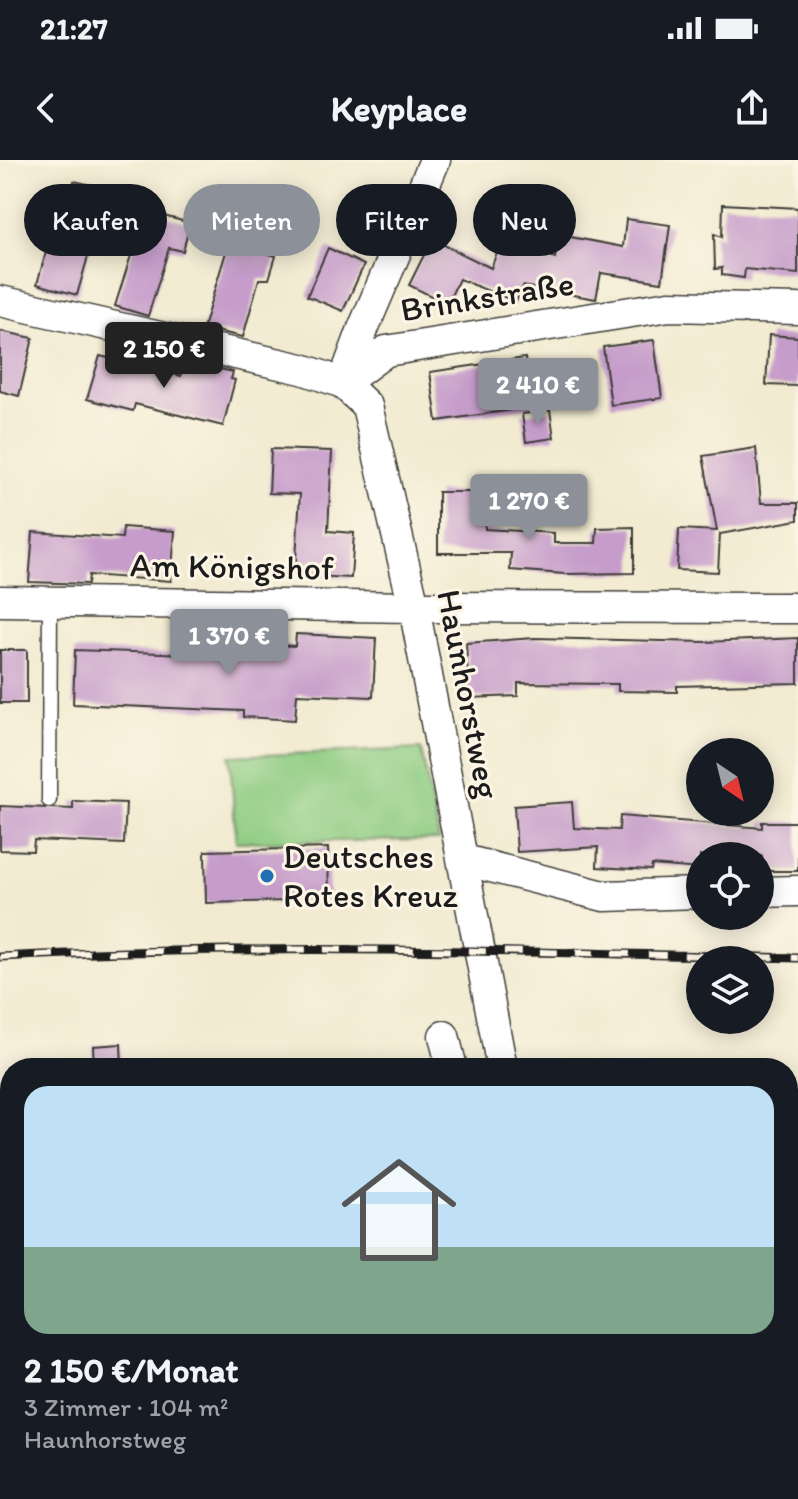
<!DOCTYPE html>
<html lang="de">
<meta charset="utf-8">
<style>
:root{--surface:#171b24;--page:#20242c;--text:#f1f3f6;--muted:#9ea1a6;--line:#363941;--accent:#8c9099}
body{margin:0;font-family:Itim,sans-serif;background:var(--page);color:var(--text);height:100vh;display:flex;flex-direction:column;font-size:30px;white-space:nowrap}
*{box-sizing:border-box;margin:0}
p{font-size:26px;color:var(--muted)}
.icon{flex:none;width:44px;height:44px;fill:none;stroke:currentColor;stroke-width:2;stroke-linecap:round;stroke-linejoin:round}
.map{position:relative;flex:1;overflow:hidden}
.panel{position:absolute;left:0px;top:898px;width:798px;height:442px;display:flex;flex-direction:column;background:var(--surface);border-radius:32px 32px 0 0;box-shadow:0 4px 20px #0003}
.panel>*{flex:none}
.banner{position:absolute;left:24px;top:24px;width:750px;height:72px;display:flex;gap:16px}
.needle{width:52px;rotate:145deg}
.fabs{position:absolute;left:686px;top:578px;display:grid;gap:16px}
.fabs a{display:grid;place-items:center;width:88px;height:88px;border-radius:50%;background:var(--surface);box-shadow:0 4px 20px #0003;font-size:40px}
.price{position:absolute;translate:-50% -68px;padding:0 18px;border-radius:8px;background:var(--accent);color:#fff;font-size:26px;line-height:52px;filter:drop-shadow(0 2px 4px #0008)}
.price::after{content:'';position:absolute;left:50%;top:48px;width:24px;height:18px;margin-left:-12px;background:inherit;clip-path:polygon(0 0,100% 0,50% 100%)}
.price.on{background:#222;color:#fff}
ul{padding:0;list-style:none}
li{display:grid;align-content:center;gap:16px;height:424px;padding:0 24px}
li+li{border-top:2px solid var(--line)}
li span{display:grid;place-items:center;height:248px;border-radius:24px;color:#555}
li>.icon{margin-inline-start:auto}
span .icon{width:144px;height:144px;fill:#fffc;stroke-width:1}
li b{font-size:34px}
.tag{padding:0 28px;border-radius:36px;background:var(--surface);box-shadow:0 4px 20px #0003;font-size:28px;line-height:72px}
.tag.on{background:var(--accent);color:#fff}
.status{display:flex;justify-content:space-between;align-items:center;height:56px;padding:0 40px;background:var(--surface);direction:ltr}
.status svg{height:22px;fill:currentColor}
header{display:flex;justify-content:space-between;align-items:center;height:104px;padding:0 24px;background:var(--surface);font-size:36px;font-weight:700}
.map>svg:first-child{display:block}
.green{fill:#8ecc82;stroke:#55744f;stroke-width:2}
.building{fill:#c69dca}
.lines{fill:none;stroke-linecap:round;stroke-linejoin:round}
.service-casing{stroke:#3c3b37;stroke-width:17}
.minor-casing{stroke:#3c3b37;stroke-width:33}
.service{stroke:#fff;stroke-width:14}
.minor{stroke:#fff;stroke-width:30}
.rail-casing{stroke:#1c1c1c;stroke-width:9}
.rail{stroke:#fcf5e5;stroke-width:6;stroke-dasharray:18;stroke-linecap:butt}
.poi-dot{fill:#1f6fb2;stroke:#fcf5e5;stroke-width:3}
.labels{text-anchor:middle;stroke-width:6;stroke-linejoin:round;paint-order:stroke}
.street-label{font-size:34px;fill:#1c1c1c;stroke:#fcf5e5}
.poi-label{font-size:34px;fill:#1c1c1c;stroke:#fcf5e5;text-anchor:start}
</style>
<div class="status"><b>21:27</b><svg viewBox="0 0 49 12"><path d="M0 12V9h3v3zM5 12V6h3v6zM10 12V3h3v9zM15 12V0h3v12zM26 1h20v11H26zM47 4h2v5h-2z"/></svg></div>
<header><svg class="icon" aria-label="back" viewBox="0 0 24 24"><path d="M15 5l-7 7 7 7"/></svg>Keyplace<svg class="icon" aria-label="share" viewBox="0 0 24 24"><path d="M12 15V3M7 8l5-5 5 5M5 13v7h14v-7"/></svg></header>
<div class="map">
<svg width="798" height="1339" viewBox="0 0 798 1339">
<rect width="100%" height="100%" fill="#fcf5e5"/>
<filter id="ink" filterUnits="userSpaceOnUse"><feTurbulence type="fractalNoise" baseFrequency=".0125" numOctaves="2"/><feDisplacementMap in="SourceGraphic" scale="16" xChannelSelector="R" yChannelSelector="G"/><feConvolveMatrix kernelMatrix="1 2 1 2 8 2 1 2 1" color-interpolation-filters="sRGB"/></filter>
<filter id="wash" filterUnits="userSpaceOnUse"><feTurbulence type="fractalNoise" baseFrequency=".006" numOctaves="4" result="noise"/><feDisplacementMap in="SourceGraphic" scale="32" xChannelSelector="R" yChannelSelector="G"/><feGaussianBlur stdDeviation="1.8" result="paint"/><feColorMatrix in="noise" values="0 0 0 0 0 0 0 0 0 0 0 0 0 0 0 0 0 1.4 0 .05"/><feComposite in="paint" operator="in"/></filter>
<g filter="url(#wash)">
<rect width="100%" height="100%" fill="#f2ebd1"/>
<!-- green -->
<g class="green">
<path d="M 421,589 L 439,680 L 236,682 L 230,596 Z"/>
<path d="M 798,1220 L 798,1261 L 788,1252 L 788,1221 Z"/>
</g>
<g id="blocks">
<!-- building -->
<g class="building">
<path d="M 74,21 L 119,31 L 113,57 L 100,54 L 77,135 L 37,124 L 56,57 L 65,60 Z"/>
<path d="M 723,44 L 798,48 L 798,114 L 745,109 L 744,118 L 722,115 L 722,108 L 715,109 L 714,74 L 722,77 Z"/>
<path d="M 145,51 L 190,63 L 183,91 L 169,88 L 148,156 L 115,146 Z"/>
<path d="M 626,59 L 670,65 L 662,122 L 601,113 L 596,139 L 523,126 L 516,142 L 459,119 L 447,144 L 409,125 L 432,79 L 491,108 L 503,77 L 555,98 L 560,75 L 623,87 Z"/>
<path d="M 229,82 L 276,96 L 269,119 L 259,119 L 243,177 L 203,168 Z"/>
<path d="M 328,88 L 364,105 L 343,151 L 307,136 Z"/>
<path d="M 0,171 L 33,178 L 19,236 L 0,231 Z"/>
<path d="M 769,175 L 798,177 L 798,226 L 766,225 Z"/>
<path d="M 654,180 L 662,238 L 611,245 L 603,187 Z"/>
<path d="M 100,196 L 181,216 L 183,208 L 192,210 L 193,203 L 233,212 L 231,219 L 235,220 L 223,266 L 135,244 L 133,251 L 87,239 Z"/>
<path d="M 525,198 L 532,247 L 437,261 L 430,212 Z"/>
<path d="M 550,250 L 554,278 L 526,282 L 522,254 Z"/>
<path d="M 756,288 L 761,343 L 798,343 L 798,360 L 720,374 L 718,412 L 677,410 L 679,369 L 717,371 L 703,296 Z"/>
<path d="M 271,289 L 332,291 L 328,371 L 354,373 L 351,418 L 295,415 L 300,334 L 269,333 Z"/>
<path d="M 438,332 L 485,332 L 485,369 L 554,373 L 554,383 L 596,383 L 597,368 L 634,367 L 634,413 L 565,414 L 510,410 L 511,393 L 438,393 Z"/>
<path d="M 123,367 L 175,371 L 171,421 L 89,415 L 88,424 L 29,422 L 33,372 L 122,378 Z"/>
<path d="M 296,474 L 376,478 L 373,537 L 297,534 L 295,560 L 243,557 L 243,551 L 73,544 L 75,490 L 246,496 L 246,484 L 295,486 Z"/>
<path d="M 535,478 L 705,482 L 798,478 L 798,523 L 677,526 L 677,532 L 618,531 L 618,524 L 518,523 L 518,536 L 469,538 L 466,483 Z"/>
<rect x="0" y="490" width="27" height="53"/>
<path d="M 73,641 L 126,643 L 124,684 L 34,680 L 33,691 L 0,690 L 0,646 L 73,649 Z"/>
<path d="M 572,642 L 574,668 L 619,670 L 620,656 L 762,668 L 762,662 L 798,662 L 798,711 L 762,711 L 762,696 L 700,696 L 700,709 L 652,705 L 651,710 L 597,707 L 598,687 L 517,692 L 514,646 Z"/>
<path d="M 328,688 L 329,740 L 206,743 L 205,691 Z"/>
<path d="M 121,884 L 122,908 L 94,908 L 93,886 Z"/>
</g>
</g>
</g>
<g filter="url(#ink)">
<use href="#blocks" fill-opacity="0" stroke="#3c3b37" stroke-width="2"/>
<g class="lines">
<!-- service casing -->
<g class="service-casing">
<path id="service" d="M 49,640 L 50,441"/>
</g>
<!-- minor casing -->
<g class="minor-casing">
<g id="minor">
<path d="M 0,141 L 302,209 L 343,223 L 367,246 L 414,447 L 502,908"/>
<path d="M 343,223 L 386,191 L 669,146 L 798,149"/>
<path d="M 343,223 L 363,169 L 435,0"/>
<path d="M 0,441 L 414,447 L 798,448"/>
<path d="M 464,700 L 604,736 L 700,733"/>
<path d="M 760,732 L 798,731"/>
<path d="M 444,876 L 452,908"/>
<path d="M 788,1084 L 798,1084"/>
<path d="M 0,1142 L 10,1142"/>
<path d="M 614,1330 L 620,1339"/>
<path d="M 302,1339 L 315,1330"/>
</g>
</g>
<!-- service -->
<use href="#service" class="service"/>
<!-- minor -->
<use href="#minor" class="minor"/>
<!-- rail casing -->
<g class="rail-casing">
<path id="rail" d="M 0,797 C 266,783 532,792 798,798"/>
</g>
<!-- rail -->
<use href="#rail" class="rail"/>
</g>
</g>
<!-- markers -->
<circle class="poi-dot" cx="267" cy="716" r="8"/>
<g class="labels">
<!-- street labels -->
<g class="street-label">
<text transform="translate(487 136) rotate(-9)" y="12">Brinkstraße</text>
<text transform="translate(232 406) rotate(1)" y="12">Am Königshof</text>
<text transform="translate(469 534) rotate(79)" y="12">Haunhorstweg</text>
</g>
<!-- poi labels -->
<g class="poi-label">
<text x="283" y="708">Deutsches<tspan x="283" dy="39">Rotes Kreuz</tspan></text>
</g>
</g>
</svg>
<div class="fabs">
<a><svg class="needle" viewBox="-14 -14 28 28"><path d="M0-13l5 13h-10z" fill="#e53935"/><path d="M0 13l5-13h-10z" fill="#9ea1a6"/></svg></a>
<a><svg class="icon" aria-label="locate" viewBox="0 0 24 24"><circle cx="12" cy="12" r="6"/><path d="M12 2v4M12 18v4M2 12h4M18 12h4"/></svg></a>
<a><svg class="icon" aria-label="layers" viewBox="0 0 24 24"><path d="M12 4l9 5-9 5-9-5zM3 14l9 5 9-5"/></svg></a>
</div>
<b class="price on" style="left:164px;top:230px">2 150 €</b>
<b class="price" style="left:538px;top:266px">2 410 €</b>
<b class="price" style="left:529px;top:382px">1 270 €</b>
<b class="price" style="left:229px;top:517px">1 370 €</b>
<div class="banner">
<a class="tag">Kaufen</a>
<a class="tag on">Mieten</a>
<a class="tag">Filter</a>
<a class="tag">Neu</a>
</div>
<section class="panel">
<ul>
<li><span style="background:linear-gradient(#bfe0f5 65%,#7fa58c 0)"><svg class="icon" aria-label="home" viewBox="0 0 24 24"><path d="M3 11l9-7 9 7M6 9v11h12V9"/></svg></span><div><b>2 150 €/Monat</b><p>3 Zimmer · 104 m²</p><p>Haunhorstweg</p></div></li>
</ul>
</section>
</div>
